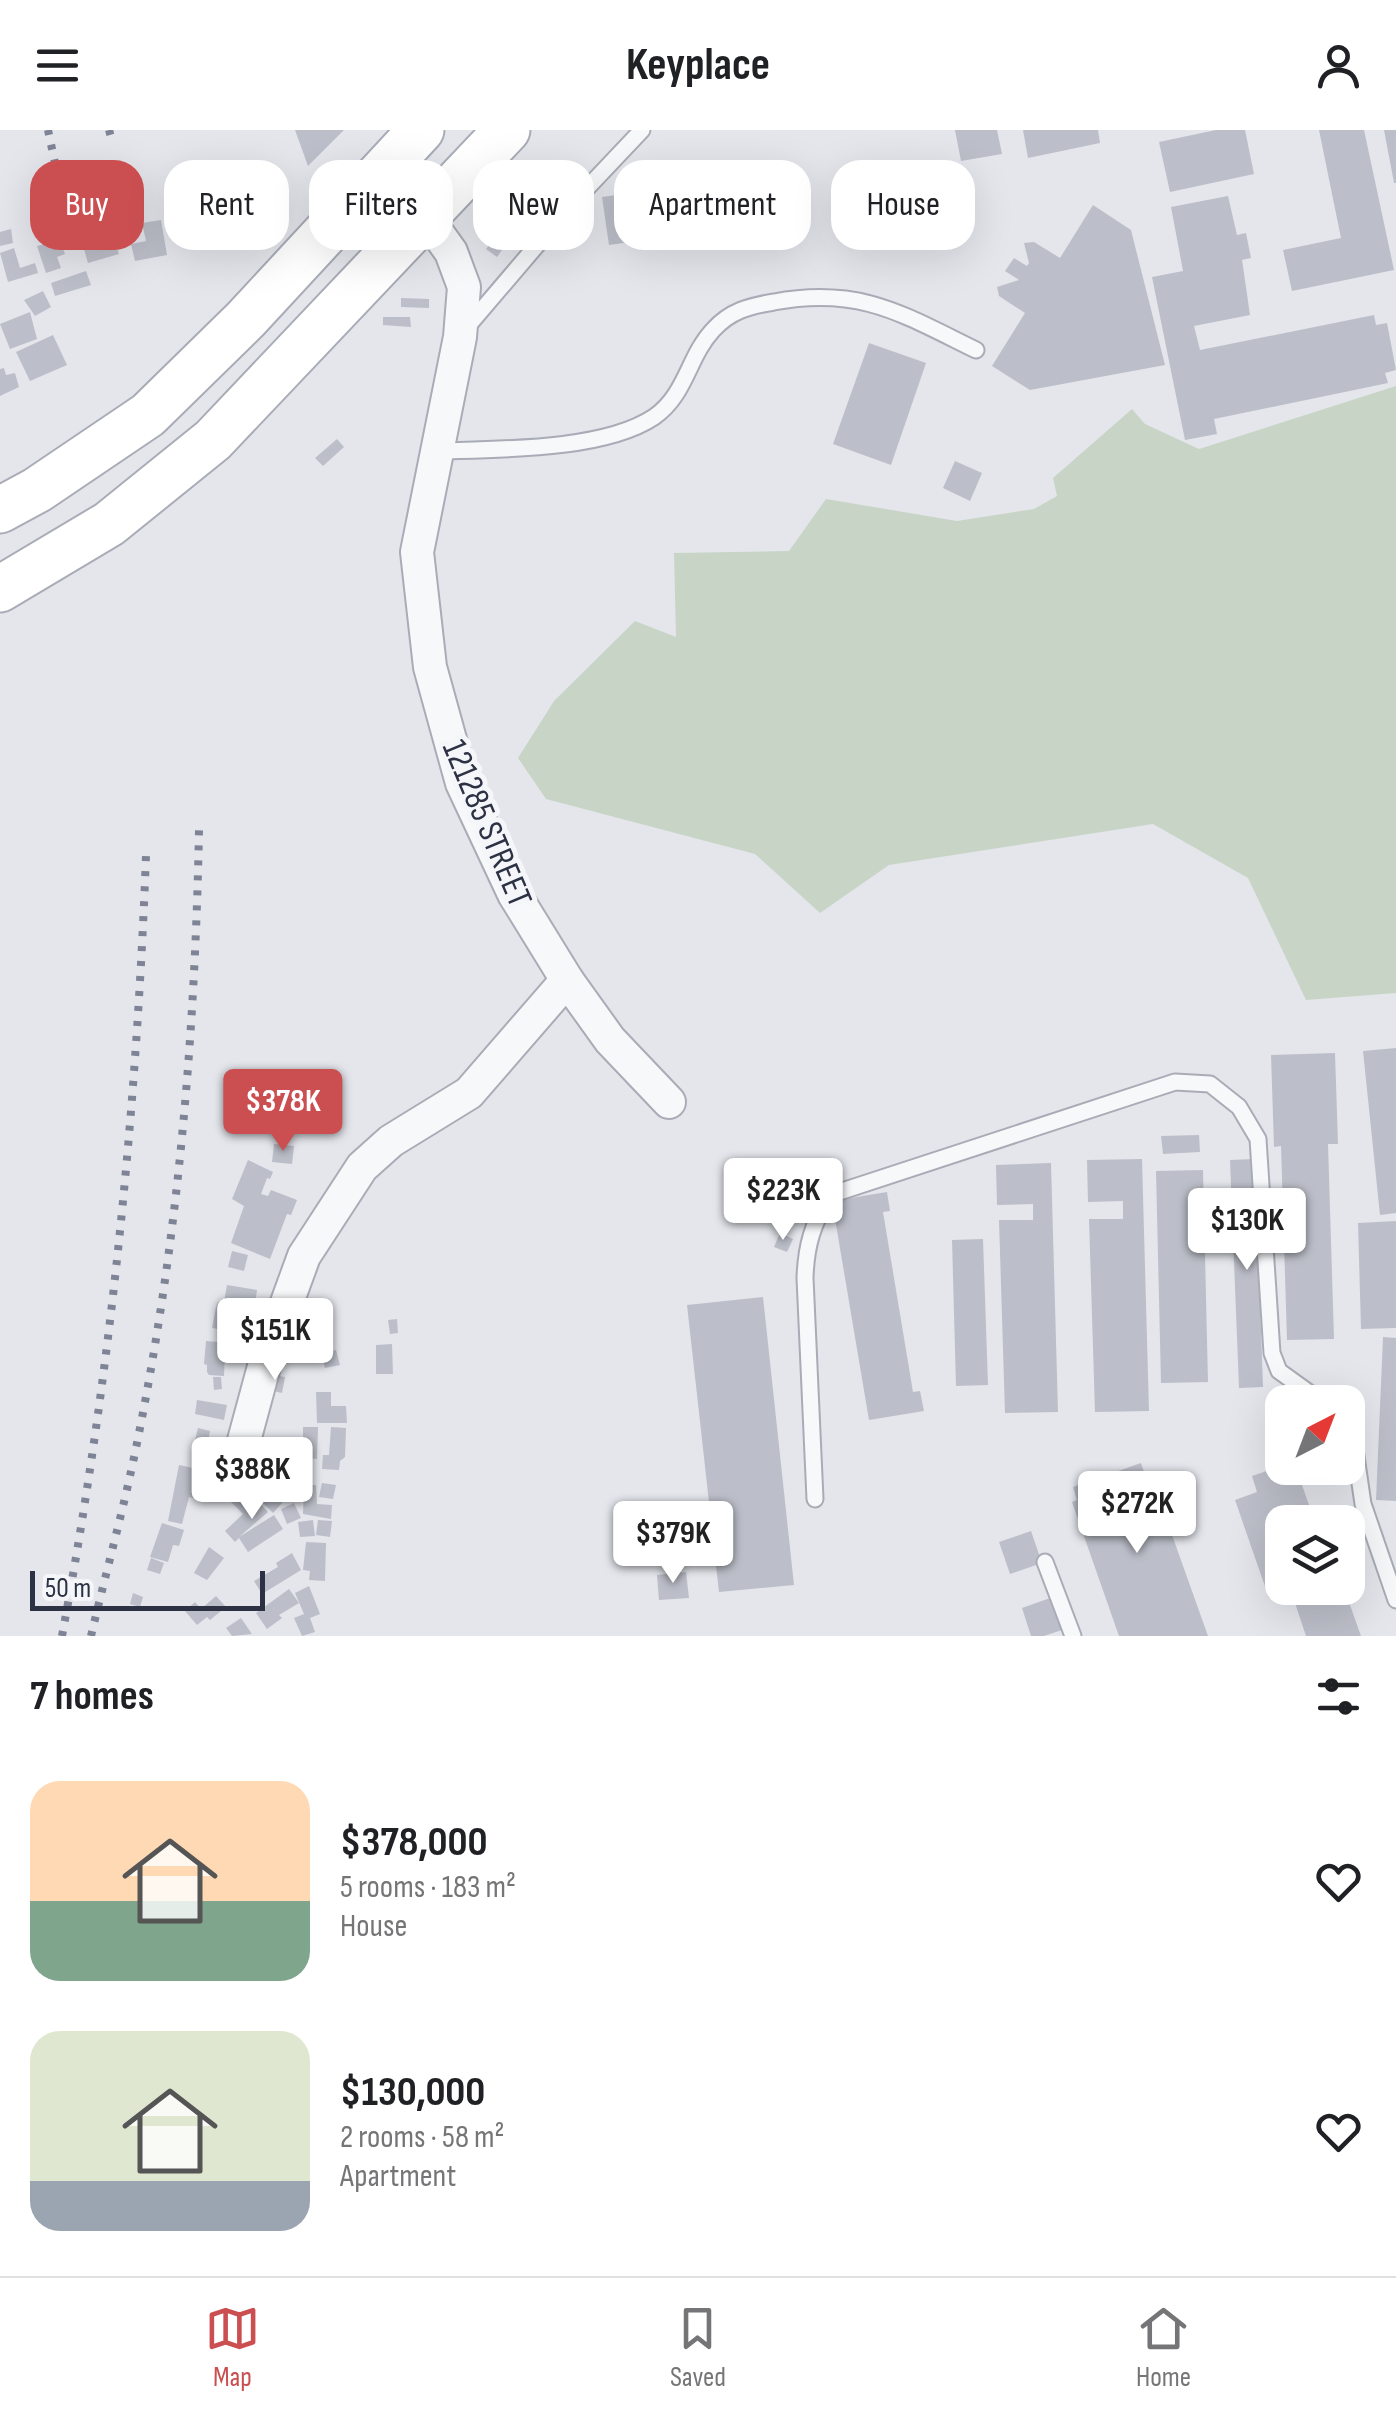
<!DOCTYPE html>
<meta charset="utf-8">
<style>
:root{--surface:#fff;--page:#f2f2f2;--text:#202124;--muted:#757577;--line:#e0e0e0;--accent:#cb4f51}
body{margin:0;font-family:"Sofia Sans Condensed",sans-serif;background:var(--page);color:var(--text);height:100vh;display:flex;flex-direction:column;font-size:38px;white-space:nowrap}
*{box-sizing:border-box;margin:0}
p{font-size:32px;color:var(--muted)}
.icon{flex:none;width:55px;height:55px;fill:none;stroke:currentColor;stroke-width:2;stroke-linecap:round;stroke-linejoin:round}
.map{position:relative;height:1506px;overflow:hidden}
.details{display:flex;flex-direction:column;background:var(--surface);flex:1}
.details>*{flex:none}
.top-card{position:absolute;left:30px;top:30px;width:1338px;height:90px;display:flex;gap:20px}
.needle{width:65px;rotate:42deg}
.controls{position:absolute;left:1265px;top:1255px;display:grid;gap:20px}
.controls a{display:grid;place-items:center;width:100px;height:100px;border-radius:20px;background:var(--surface);box-shadow:0 10px 40px #0002;font-size:50px}
.scale{position:absolute;left:30px;bottom:25px;width:235px;box-sizing:border-box;padding-left:10px;border:5px solid #2c3244;border-top:0;font-size:28px;line-height:35px;white-space:nowrap;color:#2c3244;-webkit-text-stroke:8px #f4f6f9;paint-order:stroke}
.price{position:absolute;translate:-50% -85px;padding:0 22px;border-radius:10px;background:#fff;color:#222;font-size:32px;line-height:65px;filter:drop-shadow(0 2px 5px #0008)}
.price::after{content:'';position:absolute;left:50%;top:60px;width:30px;height:22px;margin-left:-15px;background:inherit;clip-path:polygon(0 0,100% 0,50% 100%)}
.price.selected{background:var(--accent);color:#fff}
ul{padding:0;list-style:none}
li{display:flex;align-items:center;gap:30px;height:250px;padding:0 30px}
li span{display:grid;place-items:center;flex:none;width:280px;height:200px;border-radius:30px;color:#555}
li>.icon{margin-inline-start:auto}
span .icon{width:120px;height:120px;fill:#fffc;stroke-width:1}
li b{font-size:42px}
h2{display:flex;justify-content:space-between;align-items:center;height:120px;padding:0 30px;font-size:42px}
.tag{padding:0 35px;border-radius:30px;background:var(--surface);box-shadow:0 10px 40px #0002;font-size:35px;line-height:90px}
.tag.selected{background:var(--accent);color:#fff}
header{display:flex;justify-content:space-between;align-items:center;height:130px;padding:0 30px;background:var(--surface);font-size:45px;font-weight:700}
.menu{display:flex;justify-content:space-around;align-items:center;height:140px;border-top:2px solid var(--line);background:var(--surface);font-size:28px;color:var(--muted)}
.menu a{display:grid;justify-items:center;gap:5px}
.menu .selected{color:var(--accent)}
.map>svg:first-child{display:block}
.green{fill:#c8d5c6}
.building{fill:#bcbfc9}
.lines{fill:none;stroke-linecap:round;stroke-linejoin:round}
.lane-casing{stroke:#a9acb6;stroke-width:19}
.street-casing{stroke:#a9acb6;stroke-width:36}
.secondary-casing{stroke:#a9acb6;stroke-width:49}
.lane{stroke:#f7f8fa;stroke-width:15}
.street{stroke:#f7f8fa;stroke-width:32}
.secondary{stroke:#fff;stroke-width:45}
.rail{stroke:#7e8495;stroke-width:8;stroke-dasharray:5 10;stroke-linecap:butt}
.labels{text-anchor:middle;stroke-width:10;stroke-linejoin:round;paint-order:stroke}
.street-label{font-size:35px;fill:#2c3244;stroke:#f4f6f9}
</style>
<header><svg class="icon" aria-label="menu" viewBox="0 0 24 24"><path d="M4 6h16M4 12h16M4 18h16"/></svg>Keyplace<svg class="icon" aria-label="person" viewBox="0 0 24 24"><circle cx="12" cy="8" r="4"/><path d="M4 21q1-7 8-7t8 7"/></svg></header>
<div class="map">
<svg width="1396" height="1506" viewBox="0 0 1396 1506">
<rect width="100%" height="100%" fill="#e4e6ec"/>
<!-- green -->
<path class="green" d="M 1396,256 L 1396,863 L 1306,870 L 1248,748 L 1153,694 L 889,735 L 820,783 L 755,724 L 546,669 L 518,628 L 554,571 L 635,491 L 676,507 L 674,423 L 789,421 L 826,369 L 957,391 L 1034,379 L 1057,366 L 1053,348 L 1132,279 L 1145,294 L 1199,319 Z"/>
<!-- building -->
<g class="building">
<path d="M 295,0 L 344,0 L 308,36 Z"/>
<path d="M 955,0 L 997,0 L 1002,24 L 961,31 Z"/>
<path d="M 1023,0 L 1098,0 L 1100,13 L 1028,28 Z"/>
<path d="M 1216,0 L 1245,0 L 1254,44 L 1170,62 L 1159,12 Z"/>
<path d="M 1319,0 L 1364,0 L 1394,140 L 1292,161 L 1283,120 L 1341,108 Z"/>
<path d="M 1384,0 L 1396,0 L 1396,53 L 1394,53 Z"/>
<path d="M 541,53 L 553,64 L 534,86 L 522,75 Z"/>
<path d="M 652,60 L 659,108 L 609,115 L 602,67 Z"/>
<path d="M 1228,66 L 1237,105 L 1246,103 L 1251,128 L 1242,130 L 1250,185 L 1194,196 L 1200,220 L 1374,185 L 1376,195 L 1387,193 L 1396,240 L 1385,243 L 1388,253 L 1214,289 L 1217,304 L 1185,310 L 1152,147 L 1183,141 L 1171,77 Z"/>
<path d="M 1093,75 L 1131,100 L 1165,235 L 1030,260 L 992,236 L 1025,183 L 999,166 L 997,157 L 1019,150 L 1005,141 L 1014,128 L 1027,136 L 1029,133 L 1024,113 L 1034,112 L 1060,128 Z"/>
<path d="M 161,90 L 167,125 L 135,131 L 131,114 L 146,111 L 142,93 Z"/>
<path d="M 11,99 L 13,113 L 0,116 L 0,102 Z"/>
<path d="M 495,108 L 505,116 L 497,127 L 486,119 Z"/>
<path d="M 114,110 L 119,124 L 88,133 L 84,119 Z"/>
<path d="M 52,112 L 54,118 L 62,116 L 65,124 L 57,127 L 61,138 L 46,143 L 37,116 Z"/>
<path d="M 14,118 L 20,138 L 35,133 L 38,143 L 8,152 L 0,123 Z"/>
<path d="M 86,141 L 91,155 L 55,166 L 51,153 Z"/>
<path d="M 43,161 L 51,177 L 35,186 L 24,170 Z"/>
<path d="M 401,168 L 429,169 L 429,178 L 401,177 Z"/>
<path d="M 30,182 L 37,209 L 10,219 L 0,194 Z"/>
<path d="M 383,187 L 410,187 L 411,197 L 383,195 Z"/>
<path d="M 53,205 L 67,235 L 30,251 L 16,222 Z"/>
<path d="M 869,213 L 926,233 L 891,335 L 833,314 Z"/>
<path d="M 4,238 L 6,245 L 15,243 L 19,257 L 0,266 L 0,239 Z"/>
<path d="M 337,309 L 344,317 L 323,336 L 315,328 Z"/>
<path d="M 955,331 L 982,343 L 970,371 L 943,358 Z"/>
<path d="M 1396,918 L 1396,1083 L 1380,1085 L 1363,921 Z"/>
<path d="M 1335,923 L 1338,1014 L 1328,1014 L 1334,1209 L 1287,1210 L 1281,1016 L 1274,1017 L 1271,925 Z"/>
<path d="M 306,968 L 307,987 L 256,990 L 255,971 Z"/>
<path d="M 1199,1005 L 1200,1022 L 1163,1024 L 1161,1006 Z"/>
<path d="M 274,1014 L 294,1016 L 292,1034 L 272,1032 Z"/>
<path d="M 1142,1029 L 1149,1281 L 1095,1282 L 1089,1089 L 1123,1089 L 1123,1071 L 1088,1072 L 1087,1030 Z"/>
<path d="M 1255,1029 L 1263,1257 L 1239,1258 L 1230,1030 Z"/>
<path d="M 248,1030 L 273,1042 L 270,1049 L 267,1048 L 261,1064 L 268,1066 L 271,1060 L 297,1070 L 291,1085 L 287,1084 L 270,1129 L 231,1113 L 244,1076 L 232,1069 Z"/>
<path d="M 1051,1033 L 1058,1282 L 1005,1283 L 999,1090 L 1033,1090 L 1033,1074 L 997,1075 L 996,1035 Z"/>
<path d="M 1203,1040 L 1208,1252 L 1161,1253 L 1156,1041 Z"/>
<path d="M 887,1062 L 890,1081 L 883,1082 L 913,1262 L 920,1261 L 924,1281 L 869,1290 L 832,1071 Z"/>
<path d="M 1396,1091 L 1396,1198 L 1361,1199 L 1358,1093 Z"/>
<path d="M 780,1103 L 793,1109 L 787,1122 L 774,1117 Z"/>
<path d="M 983,1109 L 988,1255 L 956,1256 L 952,1110 Z"/>
<path d="M 232,1121 L 248,1125 L 244,1141 L 228,1137 Z"/>
<path d="M 227,1155 L 257,1160 L 251,1204 L 212,1198 L 216,1177 L 218,1172 L 224,1172 Z"/>
<path d="M 763,1167 L 794,1455 L 719,1462 L 687,1175 Z"/>
<path d="M 397,1189 L 398,1203 L 390,1204 L 388,1190 Z"/>
<path d="M 1383,1207 L 1396,1208 L 1396,1371 L 1376,1370 Z"/>
<path d="M 206,1211 L 219,1212 L 219,1225 L 225,1225 L 224,1246 L 209,1245 L 207,1242 L 207,1235 L 204,1234 Z"/>
<path d="M 392,1214 L 393,1244 L 376,1244 L 376,1215 Z"/>
<path d="M 336,1220 L 340,1235 L 325,1238 L 321,1224 Z"/>
<path d="M 267,1244 L 285,1247 L 282,1263 L 264,1259 Z"/>
<path d="M 213,1247 L 221,1247 L 222,1259 L 214,1260 Z"/>
<path d="M 316,1262 L 331,1262 L 331,1276 L 346,1276 L 347,1293 L 317,1293 Z"/>
<path d="M 197,1270 L 227,1275 L 224,1290 L 195,1284 Z"/>
<path d="M 303,1297 L 318,1297 L 317,1329 L 303,1328 Z"/>
<path d="M 331,1297 L 346,1298 L 345,1327 L 340,1331 L 339,1340 L 322,1339 L 323,1325 L 329,1325 Z"/>
<path d="M 198,1298 L 210,1301 L 207,1317 L 194,1314 Z"/>
<path d="M 255,1306 L 295,1318 L 287,1346 L 299,1349 L 296,1366 L 281,1361 L 282,1355 L 278,1354 L 280,1346 L 259,1340 L 263,1329 L 250,1325 Z"/>
<path d="M 203,1321 L 217,1325 L 215,1333 L 201,1329 Z"/>
<path d="M 1141,1333 L 1146,1348 L 1151,1346 L 1208,1506 L 1119,1506 L 1072,1372 L 1077,1370 L 1073,1357 Z"/>
<path d="M 179,1335 L 207,1341 L 204,1354 L 192,1352 L 192,1355 L 205,1358 L 202,1370 L 189,1367 L 182,1394 L 168,1391 Z"/>
<path d="M 1282,1336 L 1296,1338 L 1315,1392 L 1282,1392 L 1282,1458 L 1344,1458 L 1361,1506 L 1306,1506 L 1291,1461 L 1269,1468 L 1235,1370 L 1257,1362 L 1252,1346 Z"/>
<path d="M 322,1353 L 336,1355 L 333,1369 L 319,1367 Z"/>
<path d="M 304,1355 L 316,1355 L 317,1374 L 332,1375 L 331,1389 L 303,1384 Z"/>
<path d="M 268,1357 L 283,1372 L 273,1383 L 257,1367 Z"/>
<path d="M 245,1358 L 268,1382 L 239,1407 L 274,1385 L 283,1399 L 248,1422 L 239,1408 L 235,1412 L 225,1401 L 243,1384 L 231,1372 Z"/>
<path d="M 294,1373 L 301,1388 L 287,1394 L 281,1379 Z"/>
<path d="M 313,1390 L 315,1406 L 300,1407 L 298,1392 Z"/>
<path d="M 318,1390 L 332,1391 L 330,1407 L 316,1405 Z"/>
<path d="M 162,1393 L 184,1400 L 179,1416 L 173,1415 L 168,1432 L 150,1427 Z"/>
<path d="M 1031,1401 L 1042,1433 L 1010,1444 L 999,1412 Z"/>
<path d="M 306,1412 L 326,1413 L 325,1451 L 309,1450 L 310,1441 L 303,1440 Z"/>
<path d="M 209,1417 L 224,1428 L 207,1450 L 194,1443 Z"/>
<path d="M 292,1423 L 301,1440 L 262,1464 L 254,1451 L 278,1437 L 276,1433 Z"/>
<path d="M 151,1428 L 164,1433 L 160,1444 L 147,1440 Z"/>
<path d="M 686,1442 L 689,1468 L 659,1470 L 657,1445 Z"/>
<path d="M 309,1456 L 320,1484 L 310,1488 L 315,1502 L 302,1506 L 294,1488 L 304,1484 L 295,1463 Z"/>
<path d="M 289,1459 L 299,1473 L 279,1485 L 282,1488 L 267,1499 L 256,1483 Z"/>
<path d="M 133,1463 L 143,1467 L 140,1477 L 130,1474 Z"/>
<path d="M 216,1466 L 226,1477 L 210,1490 L 207,1487 L 197,1495 L 185,1481 L 195,1472 L 201,1479 Z"/>
<path d="M 1053,1467 L 1065,1499 L 1044,1506 L 1031,1506 L 1022,1478 Z"/>
<path d="M 241,1488 L 252,1504 L 232,1506 L 226,1498 Z"/>
</g>
<g class="lines">
<!-- lane casing -->
<g class="lane-casing">
<g id="lane">
<path d="M 468,196 L 572,74 L 642,0"/>
<path d="M 436,321 C 497,319 603,321 654,287 C 686,265 688,227 713,200 C 730,181 749,176 774,172 C 860,156 902,184 976,220"/>
<path d="M 1348,1297 L 1355,1319 L 1363,1374 L 1396,1470"/>
<path d="M 815,1369 L 805,1148 C 806,1115 813,1093 830,1065 L 1175,952 L 1210,954 L 1239,977 L 1258,1009 L 1272,1223 L 1279,1241 L 1322,1272"/>
<path d="M 1045,1432 L 1073,1506"/>
</g>
</g>
<!-- street casing -->
<g class="street-casing">
<g id="street">
<path d="M 381,43 L 426,87 L 451,122 L 464,157 L 460,207 L 417,422 L 430,537 L 462,653 L 514,764 L 567,850 L 610,910 L 669,972"/>
<path d="M 239,1329 L 265,1233 L 304,1126 L 362,1037 L 391,1011 L 469,963 L 567,850"/>
</g>
</g>
<!-- secondary casing -->
<g class="secondary-casing">
<g id="secondary">
<path d="M 0,380 L 37,360 L 148,285 L 246,189 L 421,0"/>
<path d="M 0,459 L 109,394 L 213,310 L 507,0"/>
</g>
</g>
<!-- lane -->
<use href="#lane" class="lane"/>
<!-- street -->
<use href="#street" class="street"/>
<!-- secondary -->
<use href="#secondary" class="secondary"/>
<!-- rail -->
<g class="rail">
<path d="M 48,0 L 55,33"/>
<path d="M 109,0 L 113,14"/>
<path d="M 62,1506 C 110,1248 136,989 146,726"/>
<path d="M 91,1506 C 106,1442 124,1378 137,1313 C 178,1111 195,906 199,700"/>
</g>
</g>
<g class="labels">
<!-- street labels -->
<g class="street-label">
<text transform="translate(488 693) rotate(67)" y="12">121285 STREET</text>
</g>
</g>
</svg>
<div class="controls">
<a><svg class="needle" viewBox="-14 -14 28 28"><path d="M0-13l5 13h-10z" fill="#e53935"/><path d="M0 13l5-13h-10z" fill="#757577"/></svg></a>
<a><svg class="icon" aria-label="layers" viewBox="0 0 24 24"><path d="M12 4l9 5-9 5-9-5zM3 14l9 5 9-5"/></svg></a>
</div>
<div class="scale">50 m</div>
<b class="price selected" style="left:283px;top:1024px">$378K</b>
<b class="price" style="left:783px;top:1113px">$223K</b>
<b class="price" style="left:1247px;top:1143px">$130K</b>
<b class="price" style="left:275px;top:1253px">$151K</b>
<b class="price" style="left:252px;top:1392px">$388K</b>
<b class="price" style="left:1137px;top:1426px">$272K</b>
<b class="price" style="left:673px;top:1456px">$379K</b>
<div class="top-card">
<a class="tag selected">Buy</a>
<a class="tag">Rent</a>
<a class="tag">Filters</a>
<a class="tag">New</a>
<a class="tag">Apartment</a>
<a class="tag">House</a>
</div>
</div>
<section class="details">
<h2>7 homes<svg class="icon" aria-label="filters" viewBox="0 0 24 24"><path d="M4 7h16M4 17h16"/><circle cx="9" cy="7" r="2"/><circle cx="15" cy="17" r="2"/></svg></h2>
<ul>
<li><span style="background:linear-gradient(#ffd9b3 60%,#7fa58c 0)"><svg class="icon" aria-label="home" viewBox="0 0 24 24"><path d="M3 11l9-7 9 7M6 9v11h12V9"/></svg></span><div><b>$378,000</b><p>5 rooms · 183 m²</p><p>House</p></div><svg class="icon" aria-label="heart" viewBox="0 0 24 24"><path d="M12 20l-8-8c-3-5 5-10 8-4 3-6 11-1 8 4z"/></svg></li>
<li><span style="background:linear-gradient(#dfe7d0 75%,#9aa5b1 0)"><svg class="icon" aria-label="home" viewBox="0 0 24 24"><path d="M3 11l9-7 9 7M6 9v11h12V9"/></svg></span><div><b>$130,000</b><p>2 rooms · 58 m²</p><p>Apartment</p></div><svg class="icon" aria-label="heart" viewBox="0 0 24 24"><path d="M12 20l-8-8c-3-5 5-10 8-4 3-6 11-1 8 4z"/></svg></li>
</ul>
</section>
<nav class="menu">
<a class="selected"><svg class="icon" aria-label="map" viewBox="0 0 24 24"><path d="M3 6l6-2 6 2 6-2v14l-6 2-6-2-6 2zM9 4v14M15 6v14"/></svg>Map</a>
<a><svg class="icon" aria-label="saved" viewBox="0 0 24 24"><path d="M7 4h10v16l-5-4-5 4z"/></svg>Saved</a>
<a><svg class="icon" aria-label="home" viewBox="0 0 24 24"><path d="M3 11l9-7 9 7M6 9v11h12V9"/></svg>Home</a>
</nav>
